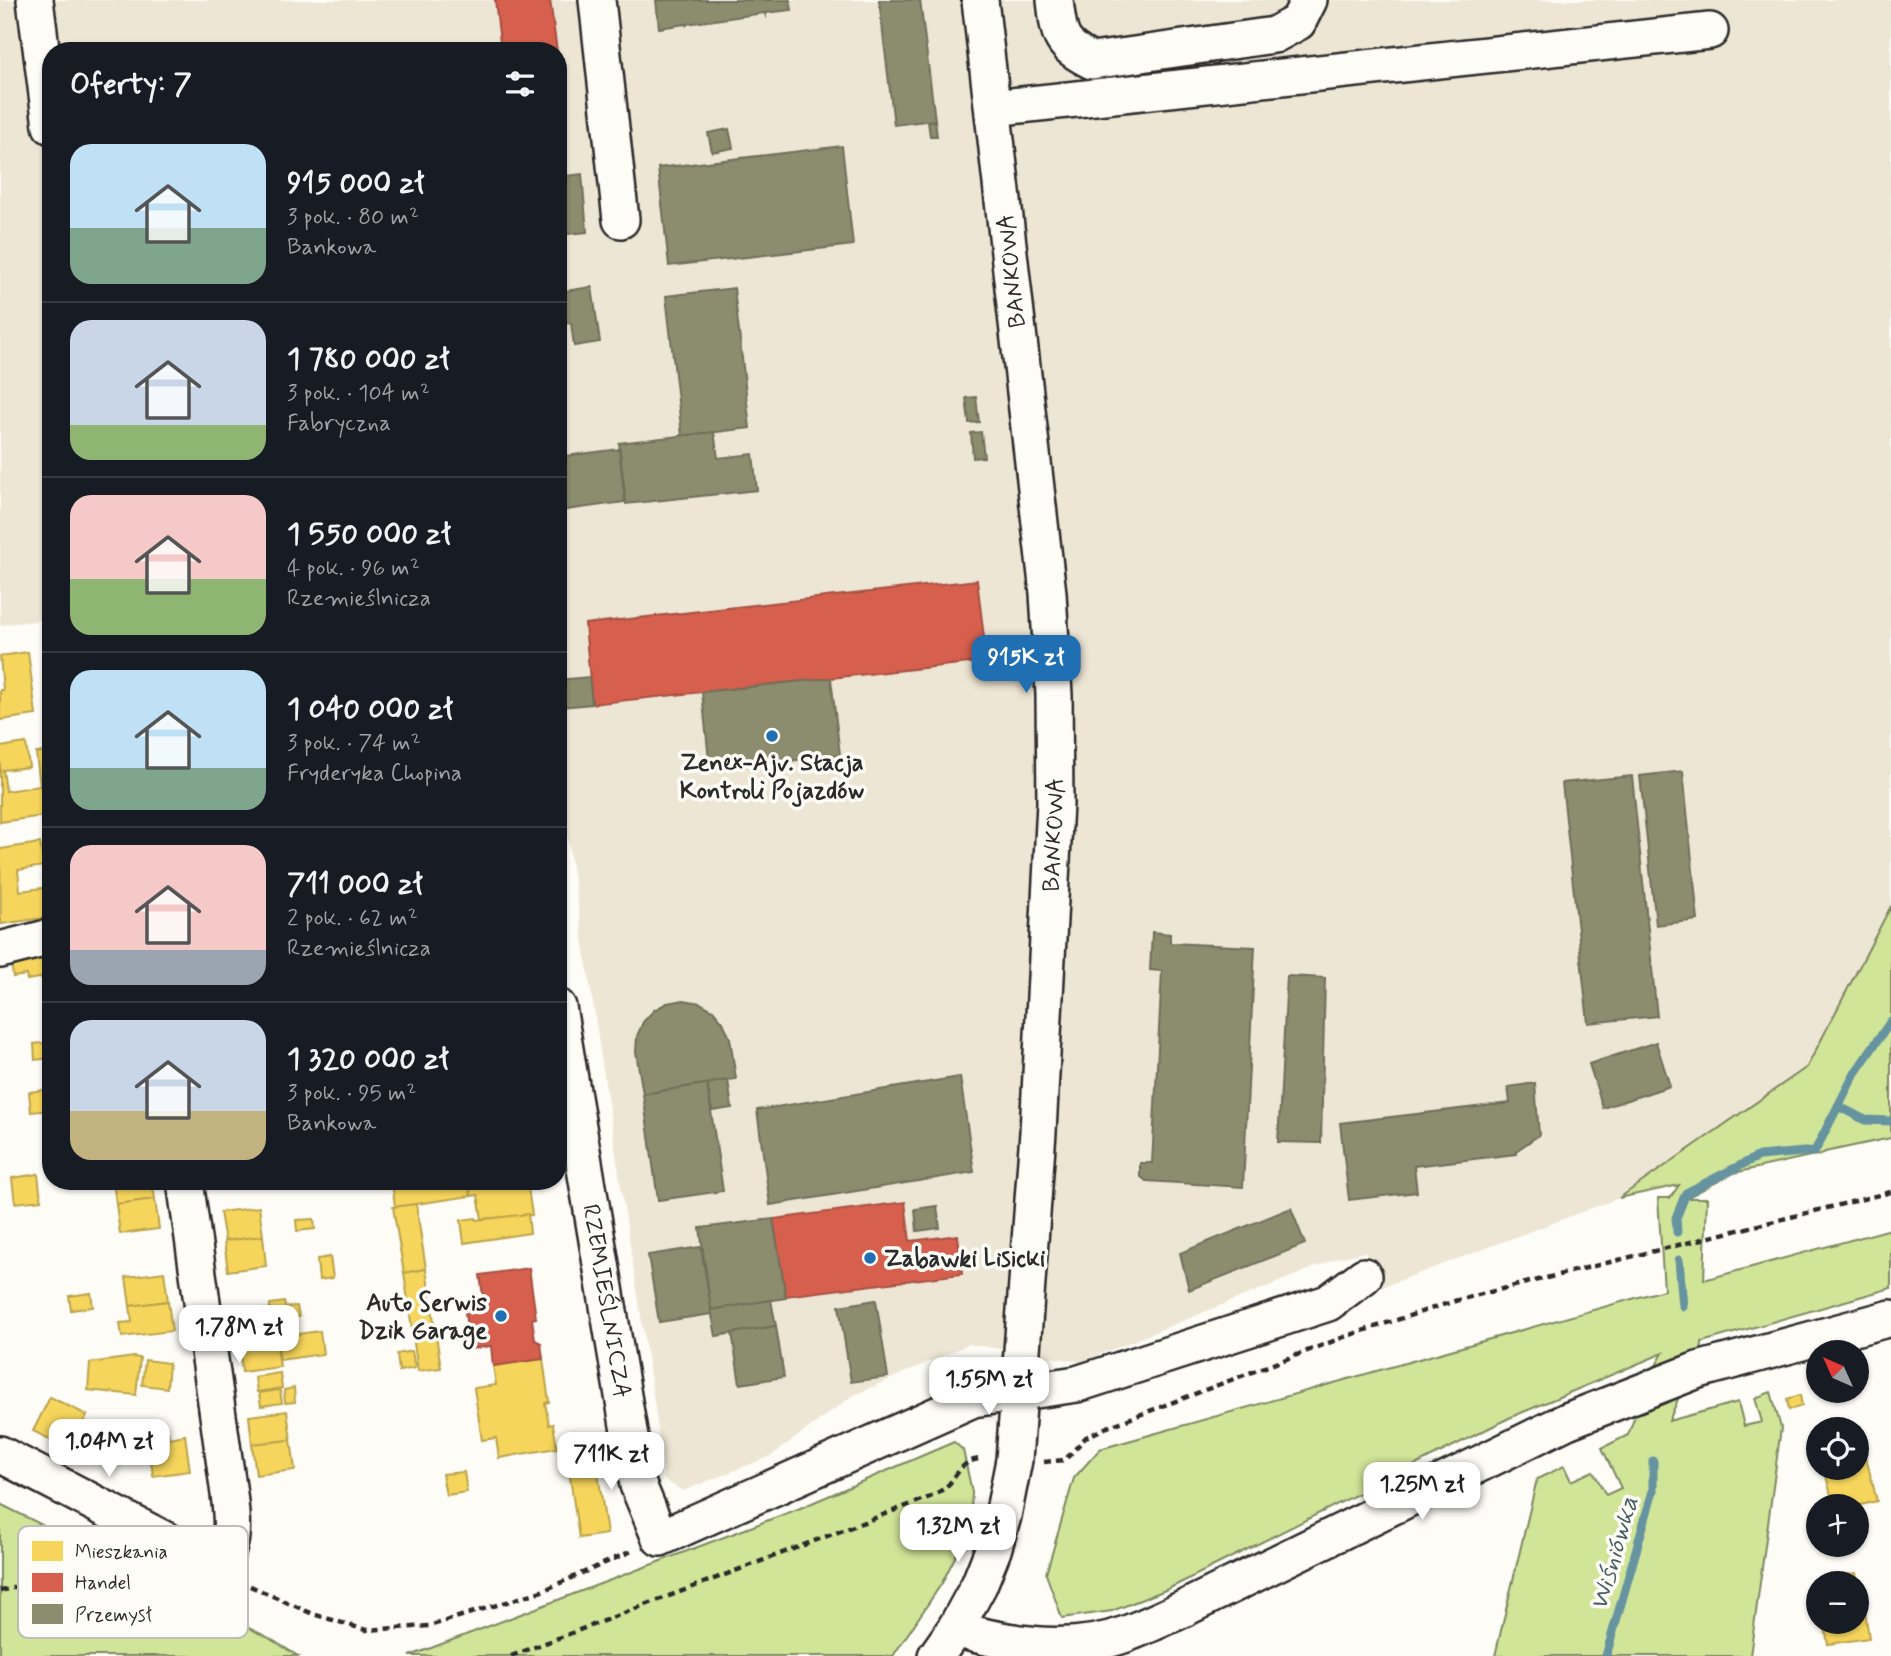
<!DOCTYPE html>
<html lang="pl">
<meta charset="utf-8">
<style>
:root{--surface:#171b24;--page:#20242c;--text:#f1f3f6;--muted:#9ea1a6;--line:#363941;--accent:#1f6fb2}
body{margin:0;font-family:Mynerve,sans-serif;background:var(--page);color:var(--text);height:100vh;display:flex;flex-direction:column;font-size:26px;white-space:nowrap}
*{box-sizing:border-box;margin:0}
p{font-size:23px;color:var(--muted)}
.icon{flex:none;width:38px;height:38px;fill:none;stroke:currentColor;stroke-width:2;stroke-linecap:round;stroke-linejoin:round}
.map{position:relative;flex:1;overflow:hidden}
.sheet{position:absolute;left:42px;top:42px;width:525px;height:1148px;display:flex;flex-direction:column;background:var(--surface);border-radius:28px;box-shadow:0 2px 5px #0004}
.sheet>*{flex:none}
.needle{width:46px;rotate:315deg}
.controls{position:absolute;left:1806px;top:1340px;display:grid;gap:14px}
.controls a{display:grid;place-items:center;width:63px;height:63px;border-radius:50%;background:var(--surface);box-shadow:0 2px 5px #0004;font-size:35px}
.price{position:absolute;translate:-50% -60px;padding:0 16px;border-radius:14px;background:#fff;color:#222;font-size:23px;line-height:46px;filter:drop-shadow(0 2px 4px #0008)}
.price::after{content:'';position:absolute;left:50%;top:42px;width:21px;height:16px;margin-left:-10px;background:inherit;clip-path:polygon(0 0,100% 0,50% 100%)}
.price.current{background:var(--accent);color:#fff}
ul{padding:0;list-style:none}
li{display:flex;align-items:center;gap:21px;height:175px;padding:0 28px}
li+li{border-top:2px solid var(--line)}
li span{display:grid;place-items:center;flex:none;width:196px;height:140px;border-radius:21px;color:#555}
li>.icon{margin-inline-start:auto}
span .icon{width:84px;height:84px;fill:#fffc;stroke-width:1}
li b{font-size:30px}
h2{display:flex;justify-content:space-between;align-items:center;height:84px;padding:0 28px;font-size:30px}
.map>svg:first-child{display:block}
.built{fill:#eee6d4}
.green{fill:#d1e599;stroke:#7e8862;stroke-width:2}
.homes{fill:#f6d55c;stroke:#b9a24d;stroke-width:2}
.shops{fill:#d6604d;stroke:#a35043;stroke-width:2}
.industry{fill:#8c8c6e;stroke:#6f6f5a;stroke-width:2}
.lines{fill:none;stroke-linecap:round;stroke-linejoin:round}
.stream{stroke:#6693a0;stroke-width:9}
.minor-casing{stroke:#2b2b2b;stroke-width:40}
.path{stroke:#2b2b2b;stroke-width:4.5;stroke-dasharray:7 5;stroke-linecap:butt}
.minor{stroke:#fdfcf7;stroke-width:35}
.poi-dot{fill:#1f6fb2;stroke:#fdfcf7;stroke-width:2.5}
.labels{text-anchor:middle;stroke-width:7;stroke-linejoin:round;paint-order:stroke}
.street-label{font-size:24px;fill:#2b2b2b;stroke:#fdfcf7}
.poi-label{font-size:24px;font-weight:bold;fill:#2b2b2b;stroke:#fdfcf7}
.water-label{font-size:26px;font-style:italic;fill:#495f66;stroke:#fdfcf7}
.key{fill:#fdfcf7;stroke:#bebdba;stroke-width:2}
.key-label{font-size:19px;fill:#2b2b2b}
</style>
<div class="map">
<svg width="1891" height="1656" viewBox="0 0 1891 1656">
<rect width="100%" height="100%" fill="#fdfcf7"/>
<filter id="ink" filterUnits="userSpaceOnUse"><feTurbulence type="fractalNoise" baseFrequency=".0143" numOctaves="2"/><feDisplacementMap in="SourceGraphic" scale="14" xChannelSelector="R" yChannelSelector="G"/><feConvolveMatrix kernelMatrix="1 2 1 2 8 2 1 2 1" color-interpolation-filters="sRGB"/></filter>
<g filter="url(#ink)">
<!-- built -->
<path class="built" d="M 0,0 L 1891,0 L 1891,906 L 1807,1067 L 1627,1195 L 1372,1291 L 1366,1252 L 1338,1258 L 1081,1362 L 969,1344 L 852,1396 L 771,1456 L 683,1491 L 664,1480 L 655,1408 L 558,776 L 558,51 L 51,51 L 51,619 L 0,625 Z"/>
<!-- green -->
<g class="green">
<path d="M 1891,906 L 1891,1138 L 1825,1152 L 1821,1155 L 1810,1156 L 1734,1173 L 1686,1198 L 1707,1198 L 1704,1280 L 1891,1229 L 1891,1288 L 1702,1342 L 1701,1357 L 1680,1394 L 1669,1421 L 1738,1402 L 1744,1426 L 1762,1422 L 1755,1398 L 1771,1392 L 1781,1428 L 1750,1656 L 1495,1656 L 1537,1479 L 1564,1466 L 1571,1481 L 1593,1471 L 1606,1495 L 1621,1488 L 1602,1448 L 1628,1435 L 1648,1380 L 1663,1353 L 1509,1418 L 1168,1589 L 1112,1611 L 1062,1618 L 1046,1574 L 1074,1478 L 1100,1449 L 1664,1290 L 1658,1198 L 1670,1198 L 1679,1185 L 1619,1198 L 1807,1067 Z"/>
<path d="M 954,1442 L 963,1450 L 972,1492 L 970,1527 L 942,1583 L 893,1656 L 410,1656 L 798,1509 Z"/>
<path d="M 0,1504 L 267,1637 L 298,1656 L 0,1656 Z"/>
</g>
<!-- homes -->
<g class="homes">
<path d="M 28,652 L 36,715 L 0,720 L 0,690 L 3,690 L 0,656 Z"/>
<path d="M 26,743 L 29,767 L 3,770 L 6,791 L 40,786 L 36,753 L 51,751 L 51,815 L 0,822 L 0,747 Z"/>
<path d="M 40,843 L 44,866 L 18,870 L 20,891 L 51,887 L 51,917 L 1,924 L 0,849 Z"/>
<path d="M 51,954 L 51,976 L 27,980 L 26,975 L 13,977 L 11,960 Z"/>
<path d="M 51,1042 L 51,1058 L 35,1060 L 34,1044 Z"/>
<path d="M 51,1089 L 51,1110 L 31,1112 L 29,1092 Z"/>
<path d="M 38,1174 L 41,1200 L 15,1203 L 12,1178 Z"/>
<path d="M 113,1181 L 152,1181 L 155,1199 L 116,1204 Z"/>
<path d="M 400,1181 L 469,1181 L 471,1196 L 395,1207 L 392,1182 Z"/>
<path d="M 469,1181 L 527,1181 L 532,1215 L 482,1219 L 478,1195 L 471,1196 Z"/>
<path d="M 155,1199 L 159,1229 L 120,1234 L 116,1204 Z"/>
<path d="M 416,1204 L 426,1269 L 404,1273 L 393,1207 Z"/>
<path d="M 259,1207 L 263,1236 L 225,1241 L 220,1212 Z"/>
<path d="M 528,1214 L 530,1233 L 464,1243 L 461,1220 L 476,1218 L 477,1220 Z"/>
<path d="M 314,1219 L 315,1229 L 297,1231 L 296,1220 Z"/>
<path d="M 263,1236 L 266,1266 L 228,1271 L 224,1241 Z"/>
<path d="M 330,1257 L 333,1278 L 319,1280 L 317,1259 Z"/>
<path d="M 426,1269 L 441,1368 L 418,1371 L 404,1273 Z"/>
<path d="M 164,1272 L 168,1301 L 130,1306 L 126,1277 Z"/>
<path d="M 91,1293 L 93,1307 L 71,1310 L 69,1296 Z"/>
<path d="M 168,1301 L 172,1331 L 122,1337 L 120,1323 L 132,1322 L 130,1306 Z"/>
<path d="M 284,1302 L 285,1307 L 297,1306 L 299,1317 L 291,1317 L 294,1335 L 239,1342 L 235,1313 L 270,1309 L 270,1304 Z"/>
<path d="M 320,1331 L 323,1354 L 280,1360 L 276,1337 Z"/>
<path d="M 276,1338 L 280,1367 L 242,1372 L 239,1342 Z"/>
<path d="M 412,1351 L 415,1368 L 399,1371 L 397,1354 Z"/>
<path d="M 134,1357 L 140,1358 L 136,1395 L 88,1390 L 90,1363 Z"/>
<path d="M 543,1359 L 549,1402 L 545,1403 L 549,1425 L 553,1424 L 557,1448 L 499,1458 L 496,1438 L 482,1440 L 474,1388 L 496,1385 L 493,1366 Z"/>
<path d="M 145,1360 L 169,1363 L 167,1388 L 142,1385 Z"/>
<path d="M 280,1373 L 282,1388 L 257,1392 L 255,1377 Z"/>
<path d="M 294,1388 L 295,1402 L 285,1403 L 284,1390 Z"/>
<path d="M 280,1390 L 282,1403 L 261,1406 L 259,1393 Z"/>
<path d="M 1800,1395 L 1802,1406 L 1789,1410 L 1787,1399 Z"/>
<path d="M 50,1397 L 87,1415 L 82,1425 L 90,1429 L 84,1444 L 74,1439 L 70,1449 L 33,1431 Z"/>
<path d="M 287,1411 L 291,1440 L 252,1444 L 249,1416 Z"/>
<path d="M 168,1431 L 169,1438 L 185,1435 L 190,1471 L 153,1476 L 148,1440 L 160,1439 L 159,1433 Z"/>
<path d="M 291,1440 L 295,1470 L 256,1475 L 252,1444 Z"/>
<path d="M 595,1452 L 607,1534 L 579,1538 L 567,1457 Z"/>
<path d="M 1865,1454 L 1877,1501 L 1853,1507 L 1834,1507 L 1824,1468 L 1857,1468 L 1857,1456 Z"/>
<path d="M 464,1472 L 467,1492 L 446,1495 L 442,1474 Z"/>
<path d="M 1856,1573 L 1860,1597 L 1863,1599 L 1860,1600 L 1862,1611 L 1865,1610 L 1869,1638 L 1828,1644 L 1824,1622 L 1857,1622 L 1857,1584 L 1821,1584 L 1820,1578 Z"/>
</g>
<!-- shops -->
<g class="shops">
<path d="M 495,0 L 550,0 L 557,51 L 501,51 Z"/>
<path d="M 977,580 L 987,661 L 592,704 L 585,624 Z"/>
<path d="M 905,1202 L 910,1241 L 958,1235 L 962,1274 L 786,1296 L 773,1219 Z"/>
<path d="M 529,1268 L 536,1318 L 532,1319 L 535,1340 L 541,1343 L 543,1359 L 493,1366 L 491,1346 L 470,1349 L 465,1313 L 485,1310 L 480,1275 Z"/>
</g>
<!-- industry -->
<g class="industry">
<path d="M 656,0 L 790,0 L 792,10 L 766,13 L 766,16 L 764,13 L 686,24 L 687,26 L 685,24 L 659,28 Z"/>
<path d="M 879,0 L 920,0 L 935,120 L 894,125 Z"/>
<path d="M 400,46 L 401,51 L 363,51 Z"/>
<path d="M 935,120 L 937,136 L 930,136 L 928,122 Z"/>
<path d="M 729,129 L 733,148 L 712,152 L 708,133 Z"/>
<path d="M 842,146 L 853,245 L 669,266 L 658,168 Z"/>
<path d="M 582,174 L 587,232 L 558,235 L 558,177 Z"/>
<path d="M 592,287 L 600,342 L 574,346 L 571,323 L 558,324 L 558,292 Z"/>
<path d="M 734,288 L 750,428 L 682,436 L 666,296 Z"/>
<path d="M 976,397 L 979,422 L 969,423 L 966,398 Z"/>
<path d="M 714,432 L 718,458 L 753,454 L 757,490 L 626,504 L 619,443 Z"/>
<path d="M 981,432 L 984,457 L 973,458 L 971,433 Z"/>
<path d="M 619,449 L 625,502 L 558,511 L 558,457 Z"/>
<path d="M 589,677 L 592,704 L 561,707 L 558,680 Z"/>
<path d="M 831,678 L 840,755 L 710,770 L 702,692 Z"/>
<path d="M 1683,771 L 1698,920 L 1656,925 L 1640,776 Z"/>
<path d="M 1632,776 L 1657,1016 L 1588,1023 L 1562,783 Z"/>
<path d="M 1152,932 L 1170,934 L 1170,943 L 1255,947 L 1243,1187 L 1146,1181 L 1140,1176 L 1140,1163 L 1152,1163 L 1162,971 L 1150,970 Z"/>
<path d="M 1287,976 L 1325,978 L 1321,1143 L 1278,1142 Z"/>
<path d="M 684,1000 L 700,1003 L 713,1010 L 723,1022 L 730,1038 L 736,1079 L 643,1094 L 636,1052 L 637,1036 L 643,1022 L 654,1010 L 667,1003 Z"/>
<path d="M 1656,1042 L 1670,1086 L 1603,1108 L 1589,1064 Z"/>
<path d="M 960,1077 L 974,1172 L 770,1205 L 757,1110 Z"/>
<path d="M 728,1080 L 732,1108 L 712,1111 L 707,1084 Z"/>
<path d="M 1535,1083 L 1539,1135 L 1516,1151 L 1516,1154 L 1414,1166 L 1417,1192 L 1349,1200 L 1340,1123 L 1510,1103 L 1508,1087 Z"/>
<path d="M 705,1084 L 707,1084 L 723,1191 L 658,1200 L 643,1094 Z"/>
<path d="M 937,1206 L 940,1228 L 917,1231 L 915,1209 Z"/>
<path d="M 1291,1208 L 1305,1244 L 1189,1290 L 1180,1253 Z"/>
<path d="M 773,1219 L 786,1298 L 711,1310 L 700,1228 Z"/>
<path d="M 701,1247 L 712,1314 L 659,1322 L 648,1255 Z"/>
<path d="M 771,1300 L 776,1326 L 716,1336 L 711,1310 Z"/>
<path d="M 876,1300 L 888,1377 L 851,1382 L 839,1306 Z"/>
<path d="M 776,1326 L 784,1377 L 740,1384 L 732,1333 Z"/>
</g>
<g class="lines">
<!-- stream -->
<g class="stream">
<path d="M 1838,1106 L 1865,1120 L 1891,1121"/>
<path d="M 1677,1232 L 1676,1218 L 1686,1193 L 1759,1156 L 1815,1151 L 1855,1073 L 1891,1021"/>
<path d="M 1679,1260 L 1683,1306"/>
<path d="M 1606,1656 L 1653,1491 L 1653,1461"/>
</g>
<!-- minor casing -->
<g class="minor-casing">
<g id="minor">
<path d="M 35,0 L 51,126"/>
<path d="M 597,0 L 621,220"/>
<path d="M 1055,0 C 1059,36 1059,44 1092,61 L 1274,35 L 1298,22 L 1309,0"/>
<path d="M 993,108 L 1710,31"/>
<path d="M 0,950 L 51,937"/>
<path id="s1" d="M 558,1007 L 638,1485 L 660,1538 L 973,1399 L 1077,1384 L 1328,1303 L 1364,1276"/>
<path d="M 0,1454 L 198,1557 C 240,1574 232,1518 229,1494 L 185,1181"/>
<path d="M 955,1629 C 1010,1645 1072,1654 1126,1634 C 1145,1627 1163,1618 1181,1610 L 1567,1421 L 1698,1370 L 1891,1318"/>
<path id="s2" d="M 936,1656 L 955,1629 L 979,1585 L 993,1550 L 1003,1516 L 1014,1460 L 1038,1132 L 1055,803 L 1054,695 L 1048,593 L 980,0"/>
</g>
</g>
<!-- path -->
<g class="path">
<path d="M 1044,1462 L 1065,1460 L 1086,1437 L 1105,1428 L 1344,1337 L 1458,1300 L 1891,1192"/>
<path d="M 239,1581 L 313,1614 L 366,1630 L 429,1626 L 542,1591 L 634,1550"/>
<path d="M 0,1591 L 132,1560"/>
<path d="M 511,1656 L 930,1497 C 937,1493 943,1490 949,1484 C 960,1471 963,1459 983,1459"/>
</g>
<!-- minor -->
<use href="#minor" class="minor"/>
</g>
</g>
<!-- markers -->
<g class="poi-dot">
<circle cx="772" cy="736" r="7"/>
<circle cx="870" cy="1258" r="7"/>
<circle cx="501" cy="1316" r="7"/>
</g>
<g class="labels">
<!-- street labels -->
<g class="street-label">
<text transform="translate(1011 271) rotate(-96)" y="8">BANKOWA</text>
<text dy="8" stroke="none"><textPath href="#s2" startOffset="840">BANKOWA</textPath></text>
<text dy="8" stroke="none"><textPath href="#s1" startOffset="298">RZEMIEŚLNICZA</textPath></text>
</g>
<!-- poi labels -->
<g class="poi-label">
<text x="772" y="770">Zenex-Ajv. Stacja<tspan x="772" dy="28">Kontroli Pojazdów</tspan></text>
<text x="884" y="1266" text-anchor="start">Zabawki Lisicki</text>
<text x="487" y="1310" text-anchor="end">Auto Serwis<tspan x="487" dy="28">Dzik Garage</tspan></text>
</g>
<!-- water labels -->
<g class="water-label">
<text transform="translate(1613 1553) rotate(-74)" y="9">Wiśniówka</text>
</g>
</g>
<!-- legend -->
<rect x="18" y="1526" width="230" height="112" rx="10" class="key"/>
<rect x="32" y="1541" width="31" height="20" fill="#f6d55c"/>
<rect x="32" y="1573" width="31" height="19" fill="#d6604d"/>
<rect x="32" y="1604" width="31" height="20" fill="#8c8c6e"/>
<g class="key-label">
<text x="75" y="1558">Mieszkania</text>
<text x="75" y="1589">Handel</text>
<text x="75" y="1621">Przemysł</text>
</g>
</svg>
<div class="controls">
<a><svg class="needle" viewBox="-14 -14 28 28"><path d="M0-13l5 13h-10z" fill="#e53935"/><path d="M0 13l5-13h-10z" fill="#9ea1a6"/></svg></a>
<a><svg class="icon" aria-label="locate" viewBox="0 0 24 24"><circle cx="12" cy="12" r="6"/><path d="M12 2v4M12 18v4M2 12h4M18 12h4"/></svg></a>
<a>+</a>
<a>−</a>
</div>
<b class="price current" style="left:1026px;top:695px">915K zł</b>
<b class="price" style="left:239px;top:1365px">1.78M zł</b>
<b class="price" style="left:989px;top:1417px">1.55M zł</b>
<b class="price" style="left:109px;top:1479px">1.04M zł</b>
<b class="price" style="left:611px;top:1492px">711K zł</b>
<b class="price" style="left:1422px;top:1522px">1.25M zł</b>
<b class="price" style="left:958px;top:1564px">1.32M zł</b>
<section class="sheet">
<h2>Oferty: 7<svg class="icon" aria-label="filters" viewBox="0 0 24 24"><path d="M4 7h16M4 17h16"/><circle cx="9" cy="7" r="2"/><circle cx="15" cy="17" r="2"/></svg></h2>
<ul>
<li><span style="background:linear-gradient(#bfe0f5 60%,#7fa58c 0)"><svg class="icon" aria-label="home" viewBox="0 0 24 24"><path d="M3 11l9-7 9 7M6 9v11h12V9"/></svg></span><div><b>915 000 zł</b><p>3 pok. · 80 m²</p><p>Bankowa</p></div></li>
<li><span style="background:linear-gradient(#c9d6e8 75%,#8fb573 0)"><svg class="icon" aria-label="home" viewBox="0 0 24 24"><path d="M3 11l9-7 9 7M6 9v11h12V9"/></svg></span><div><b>1 780 000 zł</b><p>3 pok. · 104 m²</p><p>Fabryczna</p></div></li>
<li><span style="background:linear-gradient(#f6c9c9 60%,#8fb573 0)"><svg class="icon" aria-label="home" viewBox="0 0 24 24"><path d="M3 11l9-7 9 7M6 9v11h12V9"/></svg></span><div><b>1 550 000 zł</b><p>4 pok. · 96 m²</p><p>Rzemieślnicza</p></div></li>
<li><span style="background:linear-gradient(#bfe0f5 70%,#7fa58c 0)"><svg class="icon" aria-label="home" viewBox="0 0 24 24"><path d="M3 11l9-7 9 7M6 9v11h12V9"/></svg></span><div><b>1 040 000 zł</b><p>3 pok. · 74 m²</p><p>Fryderyka Chopina</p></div></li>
<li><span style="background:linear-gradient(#f6c9c9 75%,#9aa5b1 0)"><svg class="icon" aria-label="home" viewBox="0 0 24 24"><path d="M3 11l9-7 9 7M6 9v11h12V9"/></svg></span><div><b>711 000 zł</b><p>2 pok. · 62 m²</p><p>Rzemieślnicza</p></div></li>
<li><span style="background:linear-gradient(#c9d6e8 65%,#c2b280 0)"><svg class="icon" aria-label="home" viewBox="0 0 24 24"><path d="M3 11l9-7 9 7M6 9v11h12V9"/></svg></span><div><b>1 320 000 zł</b><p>3 pok. · 95 m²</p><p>Bankowa</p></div></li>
</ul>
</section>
</div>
